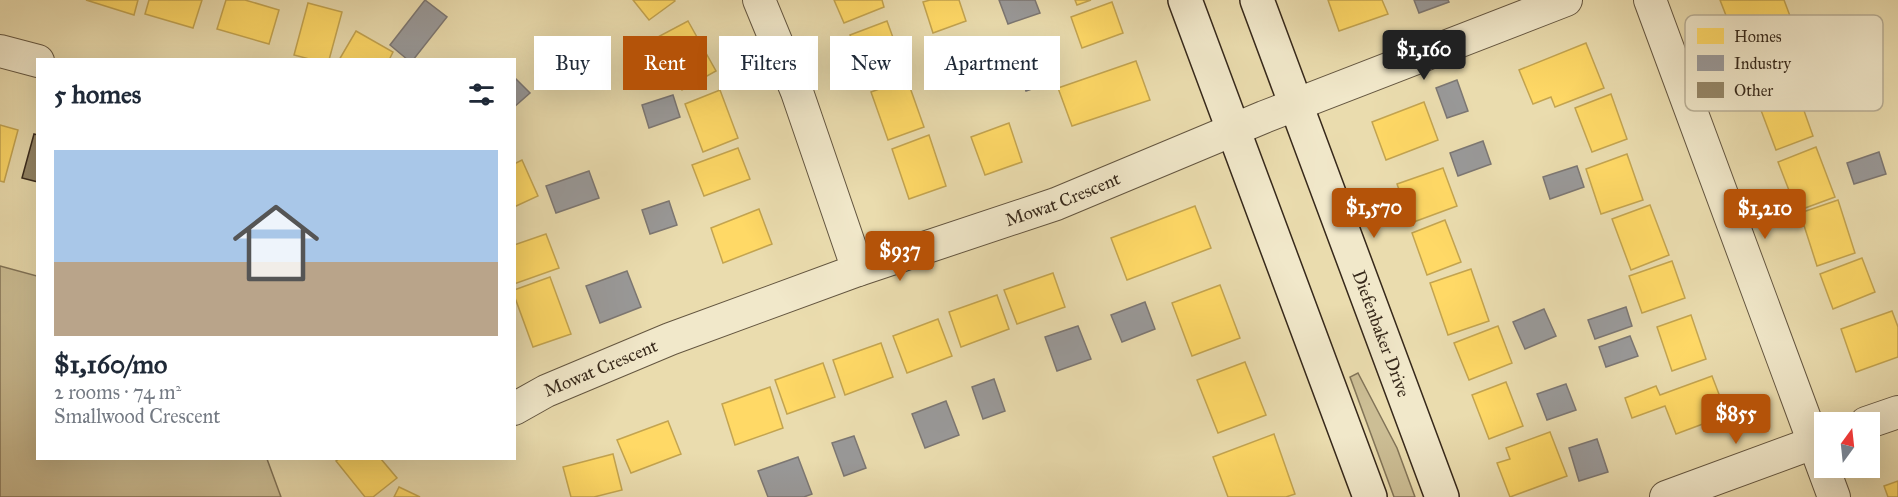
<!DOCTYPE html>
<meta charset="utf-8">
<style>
:root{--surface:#fff;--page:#f6f6f7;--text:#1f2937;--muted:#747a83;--accent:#b45309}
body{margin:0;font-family:"IM FELL Great Primer",serif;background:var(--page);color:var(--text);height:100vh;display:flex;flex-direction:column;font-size:22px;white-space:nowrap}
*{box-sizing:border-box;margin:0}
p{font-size:20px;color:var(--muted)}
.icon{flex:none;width:33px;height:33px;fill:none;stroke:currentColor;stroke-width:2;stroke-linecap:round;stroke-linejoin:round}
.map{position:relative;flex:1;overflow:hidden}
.details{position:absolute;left:36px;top:58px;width:480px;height:402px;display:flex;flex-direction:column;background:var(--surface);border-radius:0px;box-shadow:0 6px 24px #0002}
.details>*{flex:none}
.guide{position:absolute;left:534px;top:36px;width:570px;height:54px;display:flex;gap:12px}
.needle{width:39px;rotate:15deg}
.fabs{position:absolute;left:1814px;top:412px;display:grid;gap:12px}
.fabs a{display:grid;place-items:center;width:66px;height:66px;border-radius:0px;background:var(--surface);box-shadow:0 6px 24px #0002;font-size:30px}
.price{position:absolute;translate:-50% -51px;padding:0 14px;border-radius:6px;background:var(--accent);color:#fff;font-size:20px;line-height:39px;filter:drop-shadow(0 2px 3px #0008)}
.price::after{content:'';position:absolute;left:50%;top:36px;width:18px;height:14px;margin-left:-9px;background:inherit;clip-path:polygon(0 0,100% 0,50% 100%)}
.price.current{background:#222;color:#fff}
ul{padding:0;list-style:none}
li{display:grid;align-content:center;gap:12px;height:318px;padding:0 18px}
li span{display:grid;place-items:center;height:186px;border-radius:0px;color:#555}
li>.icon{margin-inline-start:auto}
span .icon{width:108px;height:108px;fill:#fffc;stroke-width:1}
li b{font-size:26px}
h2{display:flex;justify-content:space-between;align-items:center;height:72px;padding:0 18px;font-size:26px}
.chip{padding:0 21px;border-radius:0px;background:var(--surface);box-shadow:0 6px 24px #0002;font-size:21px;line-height:54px}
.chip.current{background:var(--accent);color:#fff}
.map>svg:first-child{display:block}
.green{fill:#ccbe95;stroke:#827458;stroke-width:1.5}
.homes{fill:#ffd966;stroke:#c3a450;stroke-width:1.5}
.industry{fill:#999;stroke:#7c7773;stroke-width:1.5}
.building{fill:#948667;stroke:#37291b;stroke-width:1.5}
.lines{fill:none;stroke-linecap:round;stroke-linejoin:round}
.street-casing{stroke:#645640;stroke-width:34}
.secondary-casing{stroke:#37291b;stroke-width:36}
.street{stroke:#f1e8ca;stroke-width:32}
.secondary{stroke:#f1e8ca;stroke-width:33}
.labels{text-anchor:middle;stroke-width:6;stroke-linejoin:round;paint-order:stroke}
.street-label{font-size:18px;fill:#37291b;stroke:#f1e8ca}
.key{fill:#f1e8ca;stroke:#b9af96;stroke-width:1.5}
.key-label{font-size:16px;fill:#37291b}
</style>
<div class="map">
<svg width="1898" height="497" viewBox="0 0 1898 497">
<rect width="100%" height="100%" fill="#eadcae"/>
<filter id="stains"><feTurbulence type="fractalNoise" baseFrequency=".00333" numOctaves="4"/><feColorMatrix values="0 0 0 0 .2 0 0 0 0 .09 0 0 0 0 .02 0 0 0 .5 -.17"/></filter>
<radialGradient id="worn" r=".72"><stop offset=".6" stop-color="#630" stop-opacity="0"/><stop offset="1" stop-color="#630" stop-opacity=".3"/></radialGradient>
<!-- green -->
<g class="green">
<path d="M 0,266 L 37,276 L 38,459 L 267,459 L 281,497 L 0,497 Z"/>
<path d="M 1358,373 L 1397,448 L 1415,497 L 1394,497 L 1350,377 Z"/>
</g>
<!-- homes -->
<g class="homes">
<path d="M 86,0 L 138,0 L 134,15 Z"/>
<path d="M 149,0 L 202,0 L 193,28 L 145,14 Z"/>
<path d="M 226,0 L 245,0 L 279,10 L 269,44 L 217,29 Z"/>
<path d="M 633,0 L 674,0 L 675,1 L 649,20 Z"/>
<path d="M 834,0 L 882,0 L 884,7 L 844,23 Z"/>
<path d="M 930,0 L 959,0 L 966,21 L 933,33 L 923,2 Z"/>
<path d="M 1075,0 L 1091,0 L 1077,5 Z"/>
<path d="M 1328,0 L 1382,0 L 1388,14 L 1339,31 Z"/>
<path d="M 1720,0 L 1784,0 L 1790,16 L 1734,36 Z"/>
<path d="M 1112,2 L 1123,33 L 1082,48 L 1071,17 Z"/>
<path d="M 308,3 L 342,12 L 329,60 L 313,60 L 294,55 Z"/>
<path d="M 688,21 L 716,71 L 682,90 L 654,39 Z"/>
<path d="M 887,21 L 905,71 L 868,85 L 850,35 Z"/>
<path d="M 356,31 L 393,52 L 389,60 L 339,60 Z"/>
<path d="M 1586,43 L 1604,88 L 1555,107 L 1551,97 L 1533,104 L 1519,70 Z"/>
<path d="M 1136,61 L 1150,100 L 1072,126 L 1058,88 Z"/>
<path d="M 907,79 L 924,127 L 888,140 L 871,92 Z"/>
<path d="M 720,90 L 738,138 L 703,152 L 685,104 Z"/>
<path d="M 1797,91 L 1813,136 L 1776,150 L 1759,105 Z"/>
<path d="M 1611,94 L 1627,139 L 1592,152 L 1575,108 Z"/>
<path d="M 1424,102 L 1438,140 L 1386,160 L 1372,122 Z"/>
<path d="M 1009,123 L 1022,162 L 985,175 L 971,137 Z"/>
<path d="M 0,125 L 18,130 L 4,182 L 0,181 Z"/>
<path d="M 929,135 L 946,186 L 909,199 L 892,149 Z"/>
<path d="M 1816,147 L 1835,197 L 1797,211 L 1778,162 Z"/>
<path d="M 738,148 L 750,179 L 704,196 L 692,165 Z"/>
<path d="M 1627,154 L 1643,200 L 1601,214 L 1586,169 Z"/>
<path d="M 522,160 L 538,196 L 514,207 L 514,164 Z"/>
<path d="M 1443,168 L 1457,206 L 1411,223 L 1397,184 Z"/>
<path d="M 1838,200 L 1855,253 L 1817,266 L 1800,213 Z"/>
<path d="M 1650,205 L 1669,255 L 1631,270 L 1612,219 Z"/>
<path d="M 1195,206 L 1211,248 L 1127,280 L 1111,238 Z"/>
<path d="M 759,209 L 772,244 L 723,263 L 711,228 Z"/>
<path d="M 1445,220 L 1461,262 L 1427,275 L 1412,233 Z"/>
<path d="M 546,234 L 559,268 L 514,284 L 514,245 Z"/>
<path d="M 1862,258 L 1875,292 L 1833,309 L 1820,274 Z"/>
<path d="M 1672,261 L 1685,298 L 1642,313 L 1629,276 Z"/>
<path d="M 1471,269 L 1489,321 L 1448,335 L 1430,283 Z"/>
<path d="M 1053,273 L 1065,307 L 1017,324 L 1004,290 Z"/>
<path d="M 550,277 L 571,334 L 533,347 L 514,295 L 514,290 Z"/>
<path d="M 1220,285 L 1240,338 L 1192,356 L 1172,303 Z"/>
<path d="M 997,295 L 1009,329 L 961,347 L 949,312 Z"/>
<path d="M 1892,311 L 1898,327 L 1898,357 L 1856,372 L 1841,329 Z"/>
<path d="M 1691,315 L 1706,359 L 1672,371 L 1657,327 Z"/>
<path d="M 938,319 L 952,356 L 907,373 L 893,336 Z"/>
<path d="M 1498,326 L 1512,363 L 1469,380 L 1454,343 Z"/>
<path d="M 881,343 L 893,377 L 845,395 L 833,360 Z"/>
<path d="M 1245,362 L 1266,415 L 1218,433 L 1197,380 Z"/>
<path d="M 823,363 L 835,397 L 787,414 L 775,380 Z"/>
<path d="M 1712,376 L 1727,415 L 1676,434 L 1665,406 L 1632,418 L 1625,398 L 1656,386 L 1660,395 Z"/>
<path d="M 1506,382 L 1523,426 L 1489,439 L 1472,395 Z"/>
<path d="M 770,387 L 783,428 L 735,445 L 722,404 Z"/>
<path d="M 668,421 L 681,454 L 631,473 L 617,440 Z"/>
<path d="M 1550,432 L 1567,476 L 1510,497 L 1497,463 L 1510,459 L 1506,448 Z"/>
<path d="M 1274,434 L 1295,494 L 1286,497 L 1228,497 L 1213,457 Z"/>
<path d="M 613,454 L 622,490 L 594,497 L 571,497 L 563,467 Z"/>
<path d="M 339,459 L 381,459 L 397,478 L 373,497 L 365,497 L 336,461 Z"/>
<path d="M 1898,481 L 1898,497 L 1888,497 L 1884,486 Z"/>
<path d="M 399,487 L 420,497 L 394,497 Z"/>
</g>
<!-- industry -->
<g class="industry">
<path d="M 425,0 L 447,17 L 413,60 L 408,60 L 390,45 Z"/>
<path d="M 999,0 L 1035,0 L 1040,13 L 1008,24 Z"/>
<path d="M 1414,0 L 1448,0 L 1449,2 L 1419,13 Z"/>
<path d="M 975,50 L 982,71 L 951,81 L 944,60 Z"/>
<path d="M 1048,50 L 1058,80 L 1026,91 L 1016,62 Z"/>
<path d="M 514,77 L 530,93 L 514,107 Z"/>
<path d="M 1457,80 L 1468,111 L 1447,118 L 1436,88 Z"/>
<path d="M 673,95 L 680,117 L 649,128 L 642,105 Z"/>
<path d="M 1483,141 L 1491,164 L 1458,176 L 1450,153 Z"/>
<path d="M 1879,152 L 1886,174 L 1854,184 L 1847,163 Z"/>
<path d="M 1577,166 L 1584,187 L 1550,199 L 1543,177 Z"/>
<path d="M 589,171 L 599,198 L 556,213 L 546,186 Z"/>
<path d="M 669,201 L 677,225 L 650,234 L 642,210 Z"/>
<path d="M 627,271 L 641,307 L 600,323 L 586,286 Z"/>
<path d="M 1145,302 L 1155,329 L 1122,342 L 1111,315 Z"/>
<path d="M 1626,307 L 1632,326 L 1595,339 L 1588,320 Z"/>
<path d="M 1544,309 L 1556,336 L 1525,349 L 1513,322 Z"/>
<path d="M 1078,326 L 1091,359 L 1057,371 L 1045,337 Z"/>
<path d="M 1630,336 L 1638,356 L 1606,367 L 1599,347 Z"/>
<path d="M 994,379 L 1005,411 L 983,419 L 972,387 Z"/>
<path d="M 1566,384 L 1576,410 L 1547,420 L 1537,394 Z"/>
<path d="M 946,401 L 959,435 L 925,448 L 912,414 Z"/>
<path d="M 854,436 L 866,468 L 844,476 L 832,443 Z"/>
<path d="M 1597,439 L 1608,472 L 1579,481 L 1569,448 Z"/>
<path d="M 798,457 L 812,494 L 804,497 L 768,497 L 758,471 Z"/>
</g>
<!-- building -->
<path class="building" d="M 34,134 L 38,135 L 38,182 L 22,178 Z"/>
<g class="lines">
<!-- street casing -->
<g class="street-casing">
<g id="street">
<path d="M 759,0 L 797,92 L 858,270"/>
<path d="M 1650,0 L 1834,497"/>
<path d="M 0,51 L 38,61"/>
<path id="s1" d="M 514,409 L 546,391 L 670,339 L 858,270 L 1056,204 L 1264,117 L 1566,0"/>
<path d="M 1866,423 L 1898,412"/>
<path d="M 1666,497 L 1824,439"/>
</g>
</g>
<!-- secondary casing -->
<g class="secondary-casing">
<g id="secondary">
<path d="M 1185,0 L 1370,497"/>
<path id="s2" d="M 1257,0 L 1442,497"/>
</g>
</g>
<!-- street -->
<use href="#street" class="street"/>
<!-- secondary -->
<use href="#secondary" class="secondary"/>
</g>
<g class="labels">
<!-- street labels -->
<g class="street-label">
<text dy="6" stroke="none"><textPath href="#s1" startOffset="588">Mowat Crescent</textPath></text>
<text dy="6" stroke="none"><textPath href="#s2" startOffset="356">Diefenbaker Drive</textPath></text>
<text dy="6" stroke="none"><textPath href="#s1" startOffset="96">Mowat Crescent</textPath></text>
</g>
</g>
<!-- legend -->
<rect x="1685" y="15" width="198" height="96" rx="9" class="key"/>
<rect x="1697" y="28" width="27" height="16" fill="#ffd966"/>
<rect x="1697" y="55" width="27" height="16" fill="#999"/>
<rect x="1697" y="82" width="27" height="16" fill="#948667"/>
<g class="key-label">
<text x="1734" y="42">Homes</text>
<text x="1734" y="69">Industry</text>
<text x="1734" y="96">Other</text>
</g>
<rect width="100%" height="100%" filter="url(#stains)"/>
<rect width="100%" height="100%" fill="url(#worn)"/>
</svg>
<div class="fabs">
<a><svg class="needle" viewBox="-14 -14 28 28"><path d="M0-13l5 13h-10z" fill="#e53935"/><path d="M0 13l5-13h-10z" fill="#747a83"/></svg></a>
</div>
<b class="price current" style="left:1424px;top:81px">$1,160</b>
<b class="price" style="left:1374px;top:239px">$1,570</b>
<b class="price" style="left:1765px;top:240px">$1,210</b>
<b class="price" style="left:900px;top:282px">$937</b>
<b class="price" style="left:1736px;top:445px">$855</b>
<div class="guide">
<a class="chip">Buy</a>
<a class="chip current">Rent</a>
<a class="chip">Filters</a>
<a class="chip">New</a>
<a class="chip">Apartment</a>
</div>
<section class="details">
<h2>5 homes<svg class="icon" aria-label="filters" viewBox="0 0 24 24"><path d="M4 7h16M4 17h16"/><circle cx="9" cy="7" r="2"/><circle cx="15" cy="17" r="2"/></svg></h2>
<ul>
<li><span style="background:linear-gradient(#a9c7e8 60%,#b9a48a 0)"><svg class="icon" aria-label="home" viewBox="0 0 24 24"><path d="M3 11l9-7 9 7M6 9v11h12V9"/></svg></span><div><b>$1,160/mo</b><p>2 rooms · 74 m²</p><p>Smallwood Crescent</p></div></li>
</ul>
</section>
</div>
